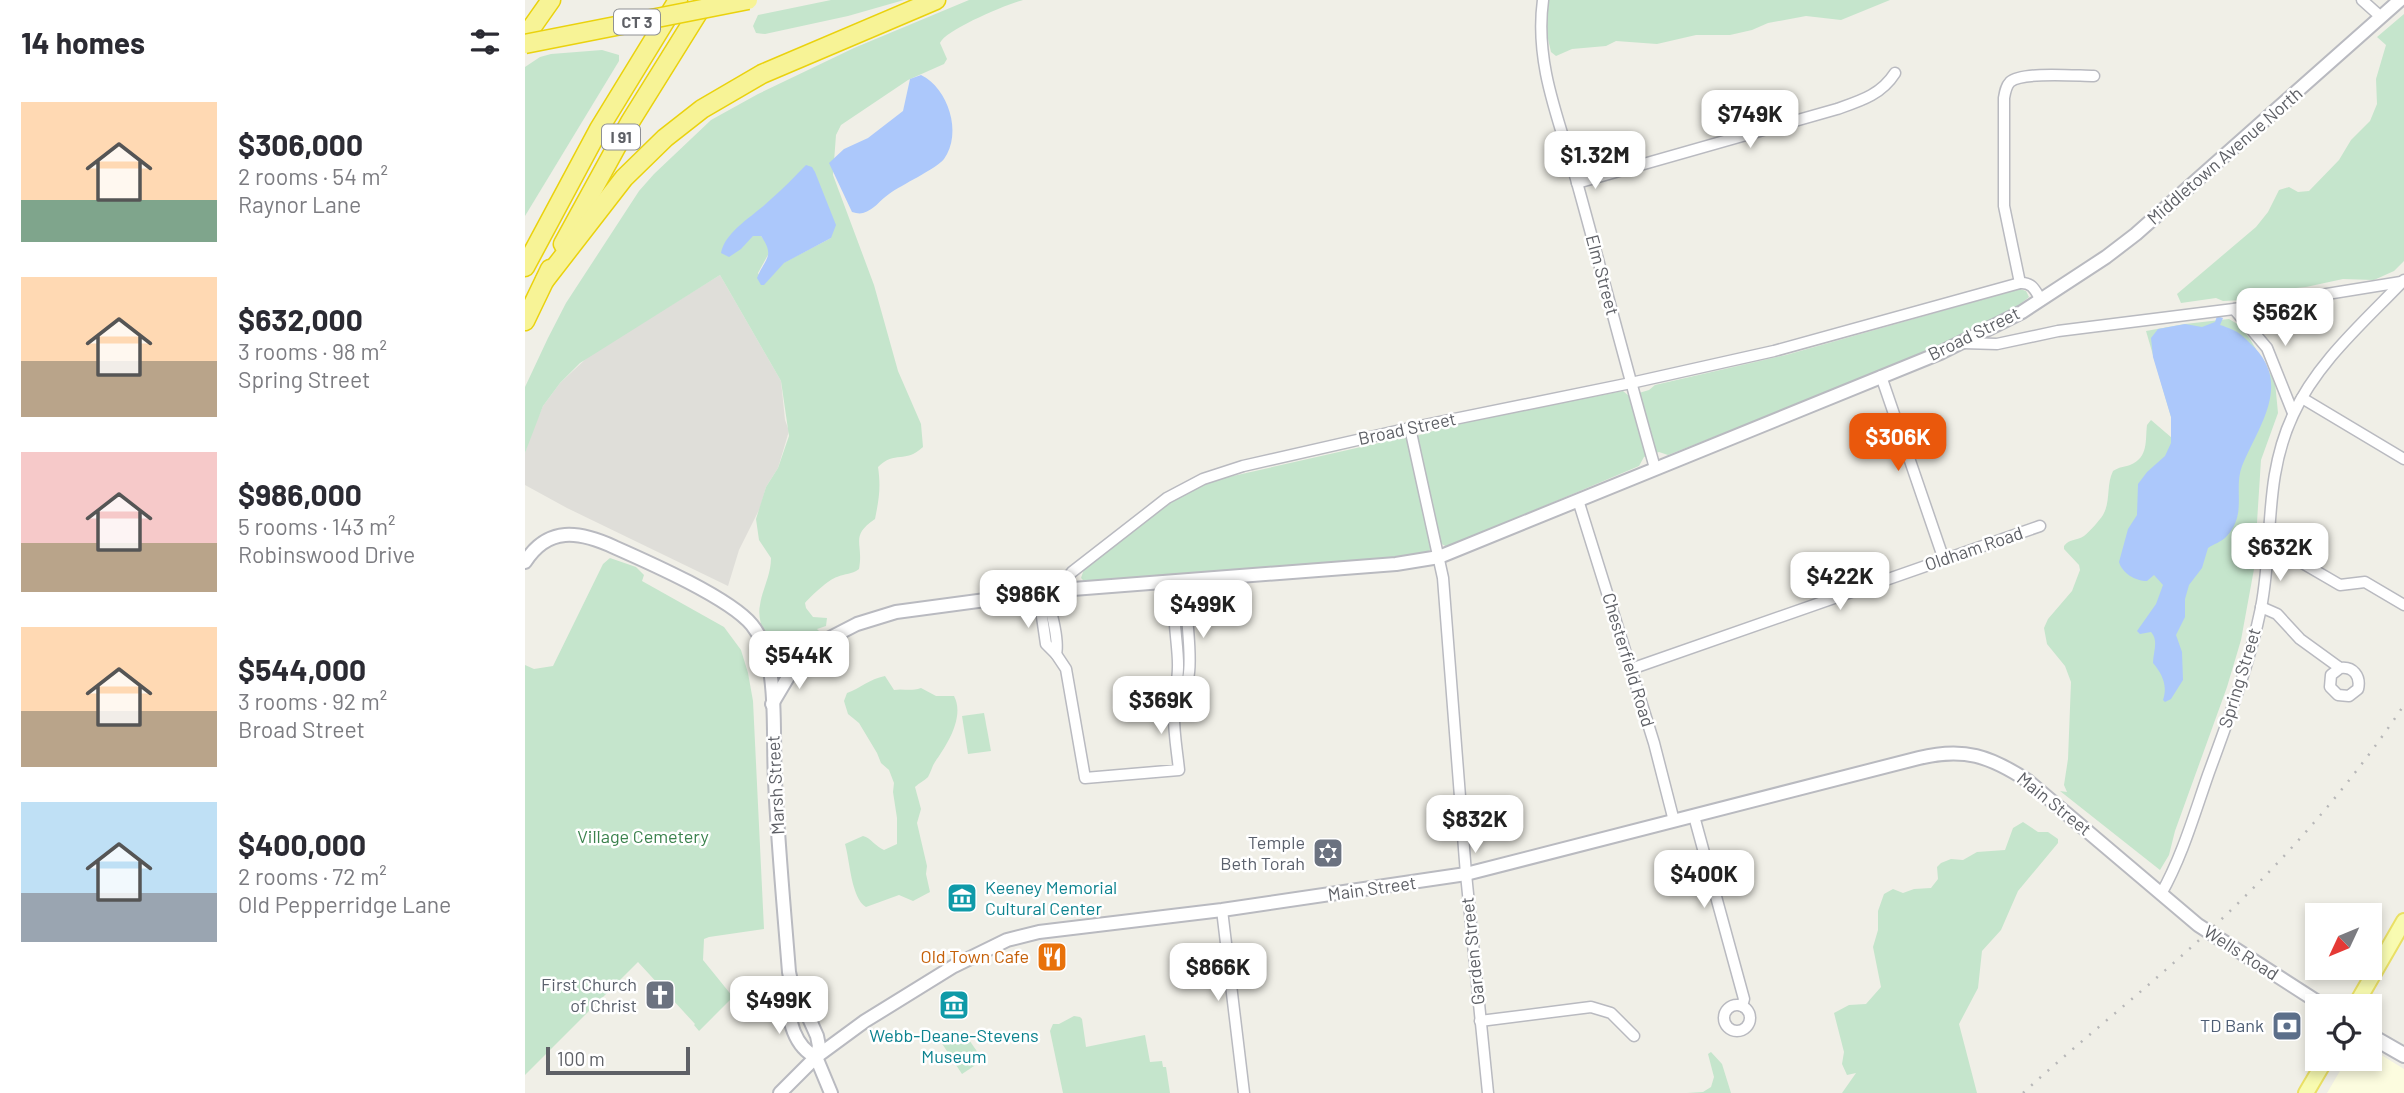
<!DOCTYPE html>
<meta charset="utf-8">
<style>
:root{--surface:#fff;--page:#f7f7f7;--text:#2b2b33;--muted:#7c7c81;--accent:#ea580c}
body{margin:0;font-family:Barlow,sans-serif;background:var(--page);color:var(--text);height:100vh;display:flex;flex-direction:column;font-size:26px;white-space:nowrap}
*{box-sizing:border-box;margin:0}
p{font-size:23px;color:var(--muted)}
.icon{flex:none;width:38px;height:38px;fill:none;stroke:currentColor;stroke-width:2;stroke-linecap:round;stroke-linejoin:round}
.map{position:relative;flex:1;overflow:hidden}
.drawer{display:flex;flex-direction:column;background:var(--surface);width:525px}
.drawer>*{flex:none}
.needle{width:46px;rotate:226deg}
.controls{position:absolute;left:1780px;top:903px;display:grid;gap:14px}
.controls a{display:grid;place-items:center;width:77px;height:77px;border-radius:0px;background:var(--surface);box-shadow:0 4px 10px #0003;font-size:35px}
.scale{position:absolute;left:21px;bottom:18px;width:144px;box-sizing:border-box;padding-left:7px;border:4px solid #5e6066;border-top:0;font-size:19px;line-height:24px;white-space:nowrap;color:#5e6066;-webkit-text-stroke:5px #fff;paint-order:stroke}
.price{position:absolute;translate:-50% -60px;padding:0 16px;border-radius:14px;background:#fff;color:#222;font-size:23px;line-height:46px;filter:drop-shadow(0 2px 4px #0008)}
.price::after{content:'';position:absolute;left:50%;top:42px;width:21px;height:16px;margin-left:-10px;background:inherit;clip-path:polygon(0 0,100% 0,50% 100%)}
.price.current{background:var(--accent);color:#fff}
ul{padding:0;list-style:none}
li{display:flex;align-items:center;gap:21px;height:175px;padding:0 21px}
li span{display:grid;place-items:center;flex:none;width:196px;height:140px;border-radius:0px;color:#555}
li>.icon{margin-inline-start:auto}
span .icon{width:84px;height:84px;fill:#fffc;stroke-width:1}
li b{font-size:30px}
h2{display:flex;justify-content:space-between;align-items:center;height:84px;padding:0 21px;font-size:30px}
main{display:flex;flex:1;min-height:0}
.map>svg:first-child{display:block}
.commercial{fill:#fcfcdf}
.industrial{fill:#dfded9}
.green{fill:#c5e5cc;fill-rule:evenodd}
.water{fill:#acc8fb}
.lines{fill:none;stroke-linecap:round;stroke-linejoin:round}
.minor-casing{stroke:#b9bac0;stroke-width:13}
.tertiary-casing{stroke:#b9bac0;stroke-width:16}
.secondary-casing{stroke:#b8b9bf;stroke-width:18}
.primary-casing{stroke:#eae065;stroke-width:18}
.motorway-casing{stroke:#ead20d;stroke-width:21}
.minor{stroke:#fff;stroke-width:10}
.tertiary{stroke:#fff;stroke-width:12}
.secondary{stroke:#fff;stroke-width:14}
.primary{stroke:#f8fbb1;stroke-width:14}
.motorway{stroke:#f7f396;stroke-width:18}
.rail{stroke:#b7b7b8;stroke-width:2.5;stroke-dasharray:2 9;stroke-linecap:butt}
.motorway-bridge-casing{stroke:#ead20d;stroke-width:21;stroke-linecap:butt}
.motorway-bridge{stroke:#f7f396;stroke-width:18}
.labels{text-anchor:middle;stroke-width:5;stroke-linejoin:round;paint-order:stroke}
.shield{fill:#fff;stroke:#8e9094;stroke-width:2}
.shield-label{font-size:16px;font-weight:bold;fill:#5e6066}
.street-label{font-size:18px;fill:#5e6066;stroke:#fff}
.park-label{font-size:18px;fill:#3a824c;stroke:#fff}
.worship-label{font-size:18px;fill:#5b616d;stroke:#fff;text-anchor:end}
.culture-label{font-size:18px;fill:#0d838f;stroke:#fff;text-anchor:start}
.food-label{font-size:18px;fill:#c56008;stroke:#fff;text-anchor:end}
.service-label{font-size:18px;fill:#4e5e75;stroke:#fff;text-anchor:end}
</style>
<main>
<section class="drawer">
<h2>14 homes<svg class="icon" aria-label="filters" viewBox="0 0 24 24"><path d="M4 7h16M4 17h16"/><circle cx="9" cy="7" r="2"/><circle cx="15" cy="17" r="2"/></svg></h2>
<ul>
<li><span style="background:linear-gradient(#ffd9b3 70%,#7fa58c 0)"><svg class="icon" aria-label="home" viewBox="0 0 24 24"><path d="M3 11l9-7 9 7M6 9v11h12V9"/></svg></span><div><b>$306,000</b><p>2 rooms · 54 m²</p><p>Raynor Lane</p></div></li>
<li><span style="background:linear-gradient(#ffd9b3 60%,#b9a48a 0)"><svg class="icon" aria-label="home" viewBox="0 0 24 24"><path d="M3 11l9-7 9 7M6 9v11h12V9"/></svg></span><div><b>$632,000</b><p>3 rooms · 98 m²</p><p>Spring Street</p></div></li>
<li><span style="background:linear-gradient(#f6c9c9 65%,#b9a48a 0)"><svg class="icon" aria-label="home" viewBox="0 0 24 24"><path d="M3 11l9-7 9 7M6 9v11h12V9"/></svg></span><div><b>$986,000</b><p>5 rooms · 143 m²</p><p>Robinswood Drive</p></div></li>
<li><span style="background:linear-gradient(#ffd9b3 60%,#b9a48a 0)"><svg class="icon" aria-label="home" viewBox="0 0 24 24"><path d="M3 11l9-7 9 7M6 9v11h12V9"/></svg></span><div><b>$544,000</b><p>3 rooms · 92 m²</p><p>Broad Street</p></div></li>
<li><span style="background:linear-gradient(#bfe0f5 65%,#9aa5b1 0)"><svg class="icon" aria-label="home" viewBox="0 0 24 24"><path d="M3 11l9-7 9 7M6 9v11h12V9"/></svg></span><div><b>$400,000</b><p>2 rooms · 72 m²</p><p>Old Pepperridge Lane</p></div></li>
</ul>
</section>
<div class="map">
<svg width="1879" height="1093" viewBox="0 0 1879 1093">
<rect width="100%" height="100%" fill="#f0efe7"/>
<!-- commercial -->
<path class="commercial" d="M 1845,1048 L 1879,1069 L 1879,1093 L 1802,1093 L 1822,1059 L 1844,1059 Z"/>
<!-- industrial -->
<path class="industrial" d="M 195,275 L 256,381 L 260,420 L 264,431 L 253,468 L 241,487 L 235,508 L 214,550 L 203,586 L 42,508 L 0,485 L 0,453 L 4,439 L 18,406 L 35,383 L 65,355 Z"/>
<!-- green -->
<g class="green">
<path d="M 306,0 L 379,0 L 323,16 L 240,34 L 231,33 L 228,26 L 233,15 L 238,14 Z"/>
<path d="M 444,0 L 498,0 C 482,4 420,30 415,43 L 422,59 L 419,64 L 383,80 L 316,125 L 311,135 L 308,175 L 349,285 L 373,371 L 396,424 L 398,447 C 380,464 370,450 353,467 C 356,487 354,499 350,519 C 324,537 339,542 334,569 C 326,575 321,573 312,577 C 304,579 286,596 280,603 L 281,608 L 288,617 L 302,618 L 301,626 L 292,629 L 294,631 C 283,643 266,668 248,659 C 244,643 231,622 235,605 C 237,590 246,575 246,558 L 234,540 L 231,519 L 241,487 L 253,468 L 264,436 L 256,381 L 195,275 L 55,363 L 35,383 L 18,406 L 0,453 L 0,387 L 23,338 L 41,303 L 114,191 L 129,174 L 186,120 L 233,94 L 329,48 ZM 244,202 L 306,238 L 258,263 L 239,284 L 233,273 L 244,253 L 243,245 L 236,236 L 238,207 Z"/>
<path d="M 1023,0 L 1365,0 L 1316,20 L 1281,16 L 1243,23 L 1227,30 L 1205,35 L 1171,35 L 1132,44 L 1091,41 L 1081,46 L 1047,49 L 1031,56 L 1026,52 L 1021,30 Z"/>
<path d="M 1879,14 L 1879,261 L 1869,271 L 1849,280 L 1818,279 L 1781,287 L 1741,291 L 1719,300 L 1698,301 L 1691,298 L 1656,303 L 1652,294 L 1731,227 L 1743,212 L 1754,190 L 1764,187 L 1773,192 L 1784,191 L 1814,160 L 1826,140 L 1845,121 L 1852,104 L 1851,79 L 1861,45 L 1852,37 Z"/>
<path d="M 77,50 L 94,55 L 94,61 L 0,216 L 0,67 L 15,57 L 26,54 Z"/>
<path d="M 1495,289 L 1501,291 L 1504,297 L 1488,310 L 1407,351 L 1143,455 L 1134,452 L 1119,457 L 1114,466 L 922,547 L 915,543 L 899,554 L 887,556 L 559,581 L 556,578 L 559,569 L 606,530 L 654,497 L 672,488 L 690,480 L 876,438 C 884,440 916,428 927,425 C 984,412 1041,402 1098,391 L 1104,396 L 1124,390 L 1130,385 L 1261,355 Z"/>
<path d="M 1704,319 L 1714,325 L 1725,339 L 1750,382 L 1753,413 L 1736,460 L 1729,569 L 1716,640 L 1702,687 L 1650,831 L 1644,855 L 1635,870 L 1535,791 L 1542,792 L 1539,785 L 1543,759 L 1546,682 L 1540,666 L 1522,644 L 1519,628 L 1523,619 L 1547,591 L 1555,570 L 1554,565 L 1539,549 L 1539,546 C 1545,538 1552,541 1559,536 C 1565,531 1574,521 1578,515 C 1586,501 1581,485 1588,471 C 1594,467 1599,467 1605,465 C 1624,457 1620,441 1622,425 L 1626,420 L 1647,438 L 1651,434 L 1621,331 L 1660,324 Z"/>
<path d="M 85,558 L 111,567 L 119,575 L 117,581 L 199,627 L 216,650 L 223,673 L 228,701 L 239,929 L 184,937 L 179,939 L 178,960 L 208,997 L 174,1031 L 169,1025 L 170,1024 L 113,962 L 0,1075 L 0,665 L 9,669 L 28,666 L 78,564 Z"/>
<path d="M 360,676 L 369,690 C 379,688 384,692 396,688 L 411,696 L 429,696 C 440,717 422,745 410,762 C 407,766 406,772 403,777 C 399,781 394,783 390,787 L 396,809 L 392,823 L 402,866 L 401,874 L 405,892 L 388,901 L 374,895 L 341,907 C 326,898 325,861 320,844 L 338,836 C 346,838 351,847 359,850 L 372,844 L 372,818 L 368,792 L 369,783 L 364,770 L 356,763 L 352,753 L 334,723 L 323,714 L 319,701 L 322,693 C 336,688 344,679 360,676 Z"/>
<path d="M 459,713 L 466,751 L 443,754 L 437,716 Z"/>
<path d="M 1498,822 L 1513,832 L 1523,832 L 1533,839 L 1533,843 L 1493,891 L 1476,930 L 1457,951 L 1453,988 L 1434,1024 L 1452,1093 L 1317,1093 L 1331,1073 L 1322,1075 L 1317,1064 L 1319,1052 L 1309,1013 L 1324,1005 L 1341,1004 L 1356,987 L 1348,947 L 1353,930 L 1353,911 L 1359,894 L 1368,889 L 1378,893 L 1389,889 L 1406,888 L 1413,879 L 1412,867 L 1416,863 L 1426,859 L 1438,860 L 1452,852 L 1480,850 L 1488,828 Z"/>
<path d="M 549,1016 L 555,1017 L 557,1019 L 561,1047 L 620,1035 L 625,1062 L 637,1061 L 638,1067 L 641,1067 L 645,1093 L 538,1093 L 525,1031 L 528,1024 L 534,1024 Z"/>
<path d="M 430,1030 L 437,1040 L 442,1037 L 458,1060 L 437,1074 L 414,1039 Z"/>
<path d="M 1186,1052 L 1197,1064 L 1206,1093 L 1162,1093 L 1178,1092 L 1186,1087 L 1189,1077 L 1183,1054 Z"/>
</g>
<!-- water -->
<g class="water">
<path d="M 396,75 C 423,88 438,133 419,159 C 411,169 376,185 364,194 C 355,200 349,210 338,213 C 334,214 331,213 327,212 L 304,163 L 319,149 L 343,138 L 378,111 L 385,79 Z"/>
<path d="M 281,165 L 287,167 L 290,172 L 311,225 L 306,238 L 259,263 L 239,285 L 236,285 L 232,278 C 239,259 251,257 236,236 L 228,236 L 216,249 L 204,257 L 196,253 C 200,231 230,215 245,200 C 258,189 269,177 281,165 Z"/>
<path d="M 1692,316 L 1698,318 L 1695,325 C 1714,331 1716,334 1730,348 C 1766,386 1733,427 1717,466 C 1708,490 1723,514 1701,537 C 1696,542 1689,544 1683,548 L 1677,568 L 1664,585 L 1660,599 L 1660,617 L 1651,635 L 1657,652 L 1658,680 L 1646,699 L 1640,702 L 1638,700 C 1643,685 1637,674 1628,663 C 1628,652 1634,641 1626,632 L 1615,634 L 1612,631 L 1631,604 L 1638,585 L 1629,575 L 1622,581 C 1610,581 1597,573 1594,562 L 1603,529 L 1612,515 L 1613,484 L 1622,472 L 1640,456 L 1646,443 L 1646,417 L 1628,357 L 1626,338 L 1633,329 L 1660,324 L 1677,327 L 1690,322 Z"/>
</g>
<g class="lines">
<!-- minor casing -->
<g class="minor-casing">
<g id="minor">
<path d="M 1018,0 C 1009,66 1036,124 1053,186 C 1079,280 1103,374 1130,468"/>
<path d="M 1837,0 L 1856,17"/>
<path d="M 1052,183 L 1312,109 C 1335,101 1356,95 1370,73"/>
<path d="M 1495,283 L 1479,206 L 1479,98 C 1480,92 1481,86 1485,82 C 1497,71 1552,76 1569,76"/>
<path d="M 1709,309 L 1742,348 L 1768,413"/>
<path d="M 1438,343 L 1472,344 L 1533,331 L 1709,309 L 1876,282"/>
<path d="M 1356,376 L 1419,560"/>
<path d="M 1777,398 L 1879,459"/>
<path d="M 885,428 L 918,578 L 941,874 L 963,1093"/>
<path d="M 1053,500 L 1129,743 L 1149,821"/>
<path d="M 1743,550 L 1760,553 L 1815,585 L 1840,582 L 1879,605"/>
<path d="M 535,590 L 538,582 L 547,572 L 642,498 L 678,479 L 718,466 L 885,428 L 1106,383 L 1249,351 L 1495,283 C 1507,282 1510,290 1516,300"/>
<path d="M 517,592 L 515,603 L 521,644 L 531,654 L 541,669 L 560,778 L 654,770 C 652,750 648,729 649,710 C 649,695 653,682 653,667 C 654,645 643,599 654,581"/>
<path d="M 517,592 C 526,602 534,641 531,654"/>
<path d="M 1736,607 L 1752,614 L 1775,639 L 1815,668 C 1828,666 1836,676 1833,689 L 1824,696 L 1813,695 L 1805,687 L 1806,675 L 1815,668"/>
<path d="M 1106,669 L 1515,526"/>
<path d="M 653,690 C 659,687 662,685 663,678 C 667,664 662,592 654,581"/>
<path d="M 1169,816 L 1219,999 L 1217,1006"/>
<path d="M 1636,894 C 1657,857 1669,815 1683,775 C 1703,720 1724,666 1736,608 C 1749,541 1738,479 1768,415 C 1792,362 1840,321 1879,280"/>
<path d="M 697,910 L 719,1093"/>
<circle cx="1212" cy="1018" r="13"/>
<path d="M 955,1021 L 1066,1007 L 1086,1013 L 1109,1036"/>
</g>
</g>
<!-- tertiary casing -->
<g class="tertiary-casing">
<g id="tertiary">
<path d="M 0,562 C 23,526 54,531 89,547 C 123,562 205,598 227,625 C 236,636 241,650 244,664 C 251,702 248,742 250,781 C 253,845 259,908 264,972 L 270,999 L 279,1007 L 292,1036 L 294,1046 L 291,1057"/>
<path d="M 245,671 L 267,665 L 297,642 L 332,624 L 371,612 L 535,590 L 871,564 L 914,557 L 1415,353 L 1497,312 L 1581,257 L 1611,234 L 1875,0"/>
<path d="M 247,704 L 272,662"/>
<path d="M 270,999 C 258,1018 272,1048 291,1057"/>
<path d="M 291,1057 L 306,1093"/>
<path d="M 255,1093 L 291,1057 L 340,1021 L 429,966 L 482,940 L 514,932 L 697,910 L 941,874 L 1394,758 C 1439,747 1465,756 1503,781 L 1673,925 L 1799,1006"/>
</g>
</g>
<!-- secondary casing -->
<g class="secondary-casing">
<path id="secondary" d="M 1844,1035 L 1879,1055"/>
</g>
<!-- primary casing -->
<g class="primary-casing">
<g id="primary">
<path d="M 1830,1006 L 1879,921"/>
<path d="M 1781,1093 L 1801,1059"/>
</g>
</g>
<!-- motorway casing -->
<g class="motorway-casing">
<g id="motorway">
<path d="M 0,37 L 26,0"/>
<path d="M 38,244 L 105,122 L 181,0"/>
<path d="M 0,267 L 74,129 L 153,0"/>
<path d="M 20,280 L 99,178 L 140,138 L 177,109 L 237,74 L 411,0"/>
<path d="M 0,321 L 25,269"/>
</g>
</g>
<!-- minor -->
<use href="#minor" class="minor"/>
<!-- tertiary -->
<use href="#tertiary" class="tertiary"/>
<!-- secondary -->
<use href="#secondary" class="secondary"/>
<!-- primary -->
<use href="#primary" class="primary"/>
<!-- motorway -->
<use href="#motorway" class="motorway"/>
<!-- rail -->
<path class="rail" d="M 1498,1093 C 1555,1041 1615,994 1672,942 C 1750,871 1820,793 1879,705"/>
<!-- motorway-bridge casing -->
<g class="motorway-bridge-casing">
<path id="motorway-bridge" d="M 0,44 L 223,0"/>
</g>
<!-- motorway-bridge -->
<use href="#motorway-bridge" class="motorway-bridge"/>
</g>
<!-- icons -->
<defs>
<g id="synagogue-square" transform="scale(1.575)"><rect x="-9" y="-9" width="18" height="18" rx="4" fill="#6b7280" stroke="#fff"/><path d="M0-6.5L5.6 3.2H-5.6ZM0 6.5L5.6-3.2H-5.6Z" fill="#fff"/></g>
<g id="museum-square" transform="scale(1.575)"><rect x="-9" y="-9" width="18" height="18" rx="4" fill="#0f9aa8" stroke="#fff"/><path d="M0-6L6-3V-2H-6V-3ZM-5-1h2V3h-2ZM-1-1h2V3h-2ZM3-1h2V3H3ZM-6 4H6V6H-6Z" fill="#fff"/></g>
<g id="restaurant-square" transform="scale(1.575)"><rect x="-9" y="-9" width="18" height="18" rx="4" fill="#e8710a" stroke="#fff"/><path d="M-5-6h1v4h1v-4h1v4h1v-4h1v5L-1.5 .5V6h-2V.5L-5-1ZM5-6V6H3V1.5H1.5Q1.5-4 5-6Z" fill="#fff"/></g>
<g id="church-square" transform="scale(1.575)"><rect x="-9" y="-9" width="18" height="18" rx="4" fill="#6b7280" stroke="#fff"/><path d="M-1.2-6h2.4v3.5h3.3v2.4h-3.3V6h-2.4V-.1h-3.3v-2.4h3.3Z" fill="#fff"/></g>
<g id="bank-square" transform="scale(1.575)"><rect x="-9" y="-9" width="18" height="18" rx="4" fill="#5c6f8a" stroke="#fff"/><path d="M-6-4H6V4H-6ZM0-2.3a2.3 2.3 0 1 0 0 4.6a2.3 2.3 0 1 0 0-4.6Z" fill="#fff"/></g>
</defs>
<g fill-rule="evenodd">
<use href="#synagogue-square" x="803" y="853"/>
<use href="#museum-square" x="437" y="898"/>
<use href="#restaurant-square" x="527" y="957"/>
<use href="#church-square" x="135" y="995"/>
<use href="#museum-square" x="429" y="1005"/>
<use href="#bank-square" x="1762" y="1026"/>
</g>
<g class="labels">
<!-- shield labels -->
<g class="shield">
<rect x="89" y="9.5" width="46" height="25" rx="5"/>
<rect x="77" y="124.5" width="38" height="25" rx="5"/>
</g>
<g class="shield-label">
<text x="112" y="28">CT 3</text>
<text x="96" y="143">I 91</text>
</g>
<!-- street labels -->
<g class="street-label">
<text transform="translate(1700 156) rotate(-41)" y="6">Middletown Avenue North</text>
<text transform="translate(1077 275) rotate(75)" y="6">Elm Street</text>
<text transform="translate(1449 334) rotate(-26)" y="6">Broad Street</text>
<text transform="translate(882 429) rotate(-12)" y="6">Broad Street</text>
<text transform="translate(1449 549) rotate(-19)" y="6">Oldham Road</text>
<text transform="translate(1103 660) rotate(73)" y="6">Chesterfield Road</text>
<text transform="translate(1715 678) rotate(-73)" y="6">Spring Street</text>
<text transform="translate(251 785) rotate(-93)" y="6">Marsh Street</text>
<text transform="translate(1529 804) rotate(39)" y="6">Main Street</text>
<text transform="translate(847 889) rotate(-8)" y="6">Main Street</text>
<text transform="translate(948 951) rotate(-96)" y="6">Garden Street</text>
<text transform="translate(1716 953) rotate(33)" y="6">Wells Road</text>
</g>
<!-- park labels -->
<g class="park-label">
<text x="118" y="843">Village Cemetery</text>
</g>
<!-- worship labels -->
<g class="worship-label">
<text x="780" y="849">Temple<tspan x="780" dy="21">Beth Torah</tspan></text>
<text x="112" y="991">First Church<tspan x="112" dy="21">of Christ</tspan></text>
</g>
<!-- culture labels -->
<g class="culture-label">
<text x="460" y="894">Keeney Memorial<tspan x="460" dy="21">Cultural Center</tspan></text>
<text x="429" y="1042" text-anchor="middle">Webb-Deane-Stevens<tspan x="429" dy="21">Museum</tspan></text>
</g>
<!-- food labels -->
<g class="food-label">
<text x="504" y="963">Old Town Cafe</text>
</g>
<!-- service labels -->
<g class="service-label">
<text x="1739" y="1032">TD Bank</text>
</g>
</g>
</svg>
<div class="controls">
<a><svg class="needle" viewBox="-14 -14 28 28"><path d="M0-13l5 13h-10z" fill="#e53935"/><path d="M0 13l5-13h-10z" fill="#7c7c81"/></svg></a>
<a><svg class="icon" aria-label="locate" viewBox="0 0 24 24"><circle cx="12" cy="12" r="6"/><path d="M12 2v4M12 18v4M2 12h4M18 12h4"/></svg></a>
</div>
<div class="scale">100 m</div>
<b class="price" style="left:1225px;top:150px">$749K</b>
<b class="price" style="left:1070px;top:191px">$1.32M</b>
<b class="price" style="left:1760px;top:348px">$562K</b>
<b class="price current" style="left:1373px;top:473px">$306K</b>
<b class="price" style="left:1755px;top:583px">$632K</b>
<b class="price" style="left:1315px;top:612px">$422K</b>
<b class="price" style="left:503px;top:630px">$986K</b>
<b class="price" style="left:678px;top:640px">$499K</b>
<b class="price" style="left:274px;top:691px">$544K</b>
<b class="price" style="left:636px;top:736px">$369K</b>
<b class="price" style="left:950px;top:855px">$832K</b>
<b class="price" style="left:1179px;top:910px">$400K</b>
<b class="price" style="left:693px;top:1003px">$866K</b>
<b class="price" style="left:254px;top:1036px">$499K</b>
</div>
</main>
